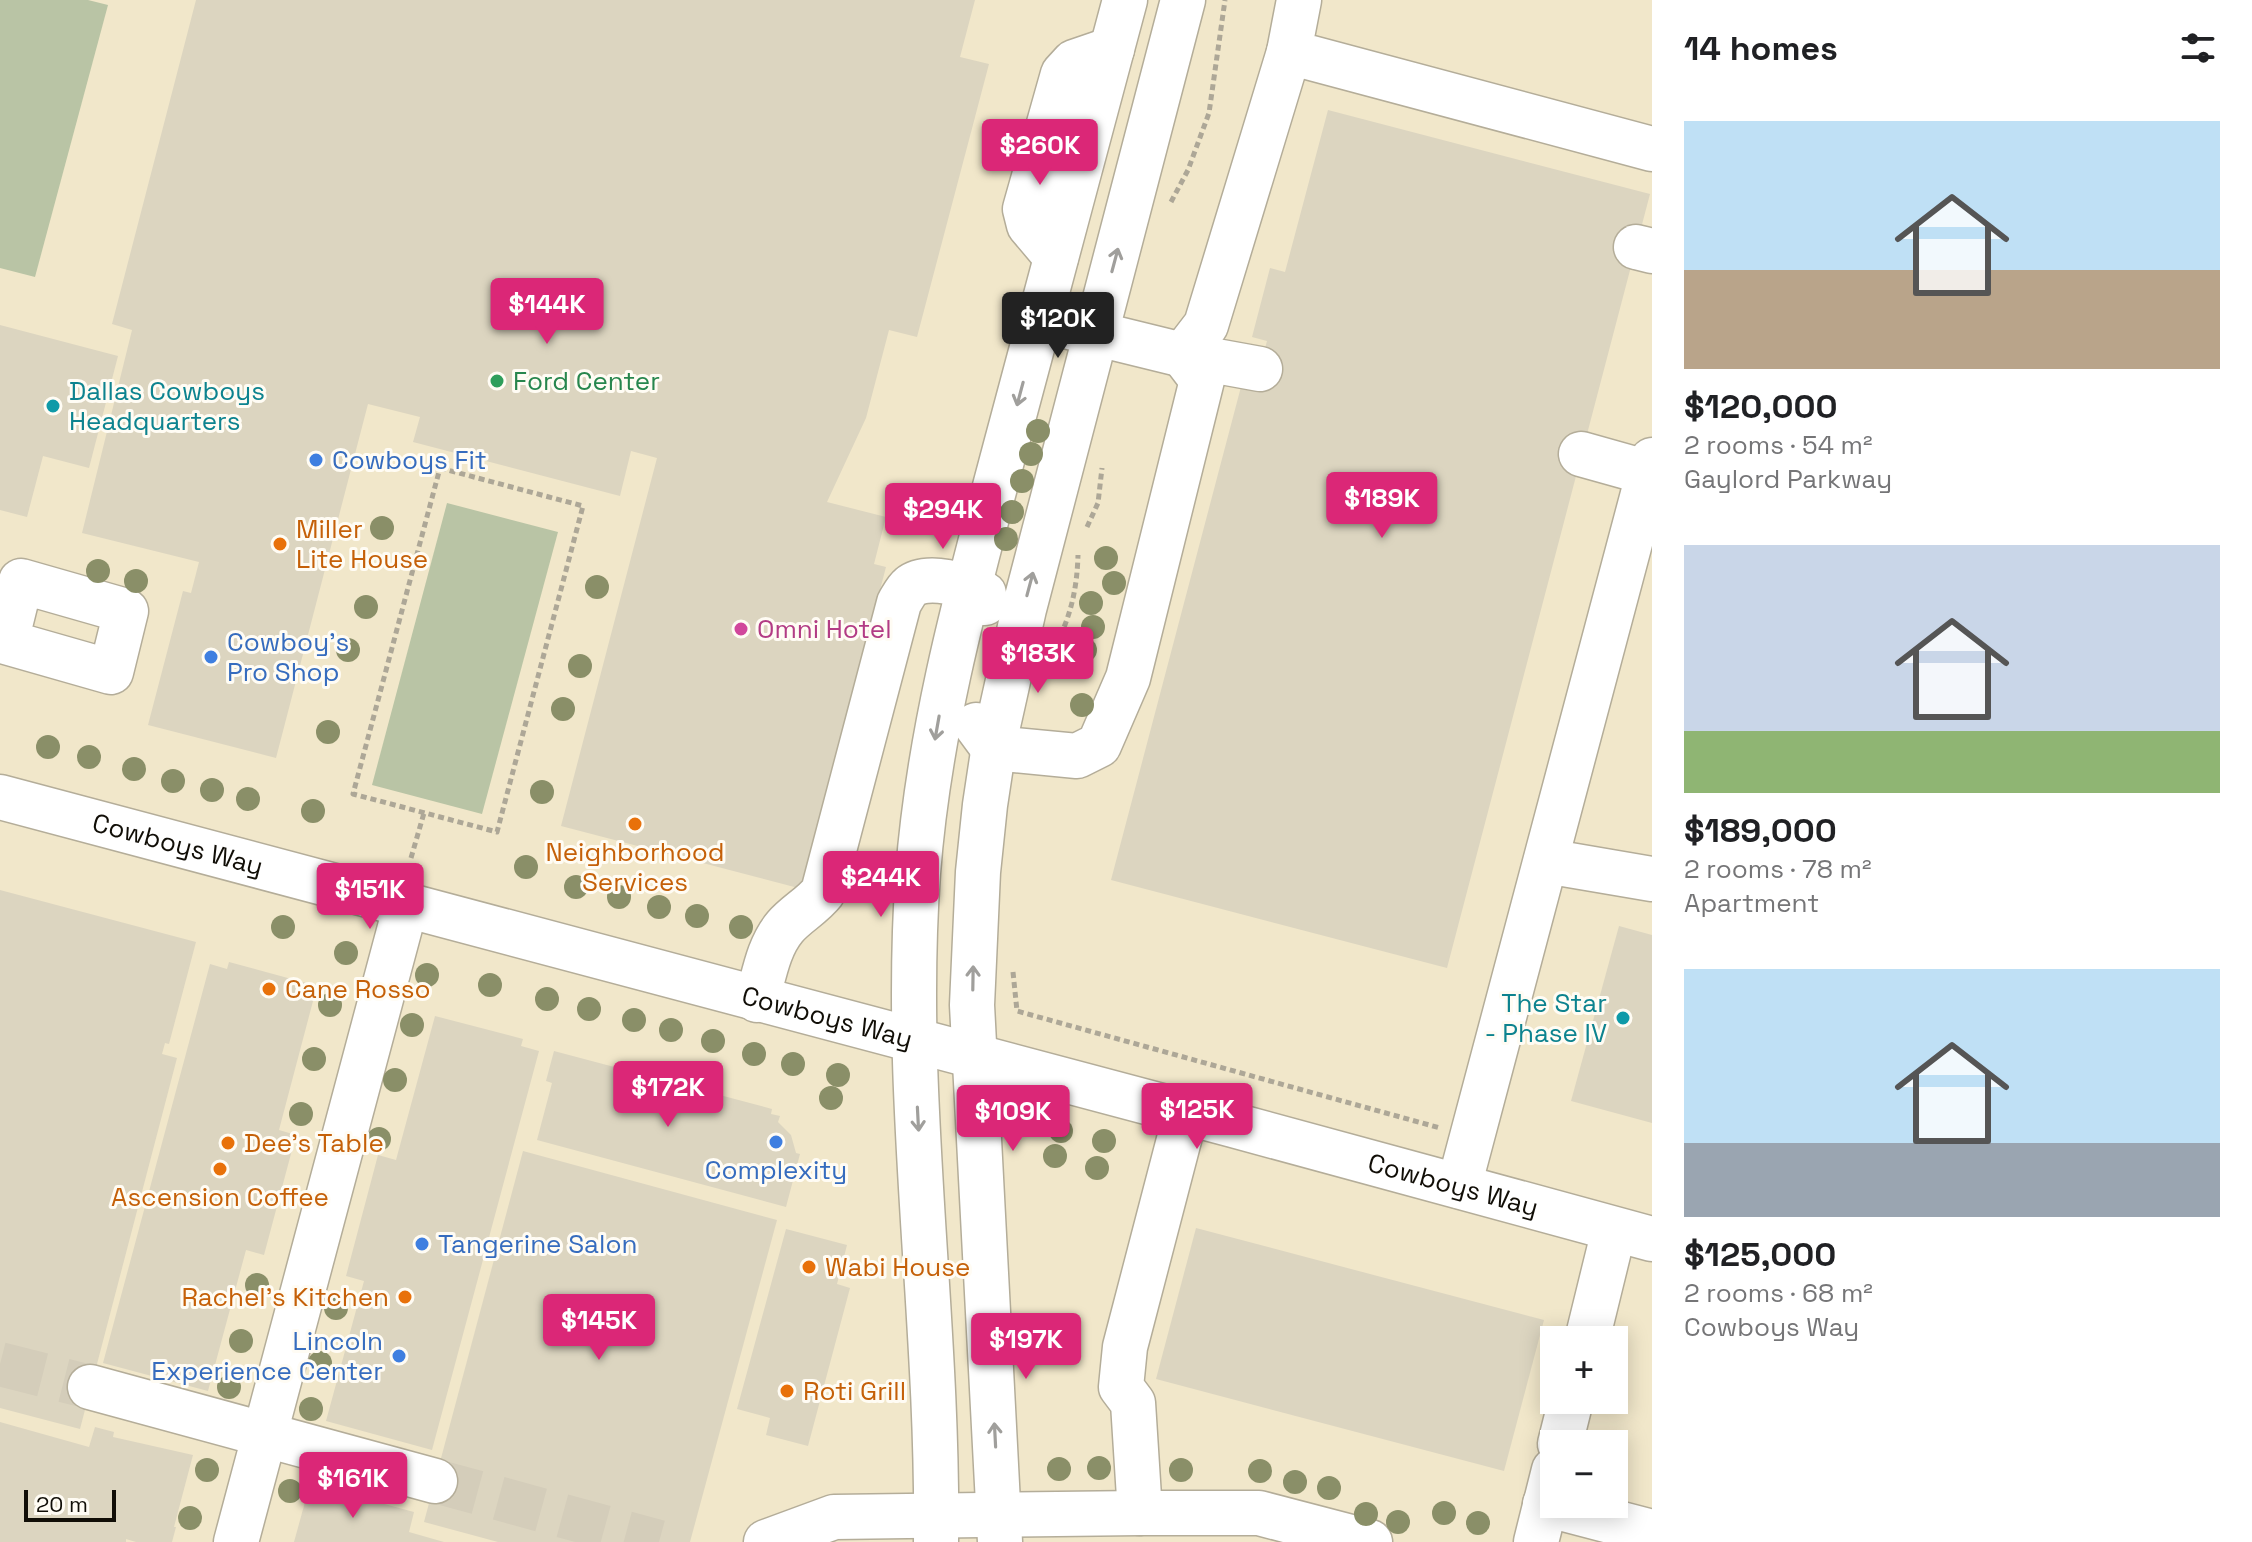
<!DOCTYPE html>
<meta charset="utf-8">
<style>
:root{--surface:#fff;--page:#f2f2f2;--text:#202124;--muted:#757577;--accent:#db2777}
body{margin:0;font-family:"Space Grotesk",sans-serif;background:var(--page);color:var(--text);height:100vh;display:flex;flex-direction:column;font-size:30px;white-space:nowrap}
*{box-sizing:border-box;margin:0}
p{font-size:26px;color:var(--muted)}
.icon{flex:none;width:44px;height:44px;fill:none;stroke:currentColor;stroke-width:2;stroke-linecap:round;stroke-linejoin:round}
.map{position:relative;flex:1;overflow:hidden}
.side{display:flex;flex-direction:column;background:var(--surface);width:600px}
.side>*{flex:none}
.tools{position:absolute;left:1540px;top:1326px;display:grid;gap:16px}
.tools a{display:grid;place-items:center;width:88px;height:88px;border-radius:0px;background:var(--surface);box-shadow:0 4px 20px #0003;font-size:40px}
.scale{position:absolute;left:24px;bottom:20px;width:92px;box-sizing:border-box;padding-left:8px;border:4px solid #110e07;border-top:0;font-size:22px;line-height:28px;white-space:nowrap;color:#110e07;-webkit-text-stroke:6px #fffcf4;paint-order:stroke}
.price{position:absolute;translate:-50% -68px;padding:0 18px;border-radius:8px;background:var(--accent);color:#fff;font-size:26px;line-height:52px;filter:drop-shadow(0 2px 4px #0008)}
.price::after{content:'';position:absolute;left:50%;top:48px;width:24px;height:18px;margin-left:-12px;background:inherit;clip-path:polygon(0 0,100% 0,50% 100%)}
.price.current{background:#222;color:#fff}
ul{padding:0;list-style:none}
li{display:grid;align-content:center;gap:16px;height:424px;padding:0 32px}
li span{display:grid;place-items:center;height:248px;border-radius:0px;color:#555}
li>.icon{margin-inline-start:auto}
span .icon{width:144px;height:144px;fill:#fffc;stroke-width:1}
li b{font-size:34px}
h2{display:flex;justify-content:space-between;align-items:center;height:96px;padding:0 32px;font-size:34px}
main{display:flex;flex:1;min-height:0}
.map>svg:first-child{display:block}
.built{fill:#f1e7ca;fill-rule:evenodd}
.green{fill:#b9c4a5}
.building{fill:#dcd5c0}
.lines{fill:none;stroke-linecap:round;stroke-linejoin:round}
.minor-tunnel{stroke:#d4cdba;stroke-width:44;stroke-dasharray:44 22;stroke-linecap:butt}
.minor-casing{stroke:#b4ad99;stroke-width:47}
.path{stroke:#ada797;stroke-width:5;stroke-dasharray:6 4;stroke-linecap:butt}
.minor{stroke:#fff;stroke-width:44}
.tree{fill:#8a8f68}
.oneway{stroke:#a09f9c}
.leisure-dot{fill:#2e9e5b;stroke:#fffcf4;stroke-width:3}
.culture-dot{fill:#0f9aa8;stroke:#fffcf4;stroke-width:3}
.shop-dot{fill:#3f7fe0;stroke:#fffcf4;stroke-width:3}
.food-dot{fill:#e8710a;stroke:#fffcf4;stroke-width:3}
.hotel-dot{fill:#d1479c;stroke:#fffcf4;stroke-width:3}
.labels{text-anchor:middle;stroke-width:6;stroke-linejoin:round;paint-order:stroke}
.leisure-label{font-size:26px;fill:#27864d;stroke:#fffcf4;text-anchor:start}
.culture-label{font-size:26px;fill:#0d838f;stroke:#fffcf4;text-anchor:start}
.shop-label{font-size:26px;fill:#366cbe;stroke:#fffcf4;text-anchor:start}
.food-label{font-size:26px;fill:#c56008;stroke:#fffcf4;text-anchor:start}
.hotel-label{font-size:26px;fill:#b23c85;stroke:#fffcf4;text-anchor:start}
.street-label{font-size:26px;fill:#110e07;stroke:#fffcf4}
</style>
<main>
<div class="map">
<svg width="1652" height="1542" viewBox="0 0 1652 1542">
<rect width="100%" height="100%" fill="#f6efda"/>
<!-- built -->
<path class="built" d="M 0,0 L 1652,0 L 1652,1542 L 0,1542 ZM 1554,1340 L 1614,1340 L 1614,1400 L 1554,1400 ZM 1554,1444 L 1614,1444 L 1614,1504 L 1554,1504 Z"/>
<!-- green -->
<g class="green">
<path d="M 0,0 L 88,0 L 108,5 L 35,277 L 0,268 Z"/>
<path d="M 447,503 L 558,532 L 482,814 L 372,785 Z"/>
</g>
<!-- building -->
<g class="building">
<path d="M 196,0 L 975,0 L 960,57 L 989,64 L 917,337 L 889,330 L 866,418 L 827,502 L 886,517 L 874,564 L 886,567 L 802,889 L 561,826 L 657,458 L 631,451 L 620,496 L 413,442 L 420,417 L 368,404 L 276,758 L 148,725 L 183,591 L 191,593 L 199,562 L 82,533 L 132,330 L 112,324 Z"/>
<path d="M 1328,110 L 1650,194 L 1447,968 L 1111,880 L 1242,383 L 1255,386 L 1267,341 L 1252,337 L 1270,268 L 1285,272 Z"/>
<path d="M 0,325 L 118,356 L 89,468 L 43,456 L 27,517 L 0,510 Z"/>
<path d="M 0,890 L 196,942 L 169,1044 L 165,1043 L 162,1054 L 177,1058 L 80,1429 L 0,1408 Z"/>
<path d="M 1619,926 L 1652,935 L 1652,1123 L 1571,1101 Z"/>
<path d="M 229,962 L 317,986 L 279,1130 L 296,1135 L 264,1255 L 246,1250 L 208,1391 L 103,1363 L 210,964 L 227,969 Z"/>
<path d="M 435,1016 L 523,1039 L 521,1046 L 539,1051 L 432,1450 L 326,1421 L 364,1281 L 346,1276 L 378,1155 L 396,1160 Z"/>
<path d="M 554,1051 L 772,1109 L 771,1114 L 780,1116 L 778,1122 L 791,1135 L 796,1153 L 800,1154 L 786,1207 L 537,1140 L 552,1083 L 546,1081 Z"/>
<path d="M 523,1151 L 777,1220 L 690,1542 L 498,1542 L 424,1522 Z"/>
<path d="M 1196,1228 L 1544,1320 L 1504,1471 L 1156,1379 Z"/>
<path d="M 786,1229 L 847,1245 L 837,1284 L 850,1288 L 808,1446 L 766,1435 L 770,1418 L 737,1409 Z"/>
<path d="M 0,1422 L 89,1447 L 95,1427 L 114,1432 L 113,1437 L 193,1455 L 174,1527 L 176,1527 L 172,1542 L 136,1542 L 126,1539 L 126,1542 L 0,1542 Z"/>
<path d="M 310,1484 L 414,1512 L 409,1532 L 444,1542 L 294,1542 Z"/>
</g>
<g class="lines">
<!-- minor-tunnel -->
<g class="minor-tunnel">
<path d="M 0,1364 L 90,1387"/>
<path d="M 435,1481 L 659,1542"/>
</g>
<!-- minor casing -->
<g class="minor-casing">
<g id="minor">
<path d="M 1299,0 L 1289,52 L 1652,149"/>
<path d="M 1636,247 L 1652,251"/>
<path d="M 1056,257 L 1029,225 L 1025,209 L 1063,74 L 1074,62 L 1112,49"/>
<path d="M 1069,327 L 1183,355 L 1260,369"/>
<path d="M 1183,355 L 1206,325 L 1289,52"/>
<path d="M 1581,454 L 1649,473"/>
<path d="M 21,581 L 126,611 L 111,672 L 6,642 Z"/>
<path d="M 976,725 L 993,748 L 1077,756 L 1099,745 L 1128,678 L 1202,380 L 1183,355"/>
<path id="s1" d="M 0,797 L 1233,1125 L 1652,1239"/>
<path d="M 1546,861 L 1652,879"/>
<path d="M 757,1000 C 764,976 768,947 785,927 C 796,914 812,906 823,892 L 899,603 C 902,598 906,590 910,587 C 926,573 968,585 984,594 L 985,603"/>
<path d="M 1459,1186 L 1652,460"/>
<path d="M 1587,1340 L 1614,1230"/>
<path d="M 90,1387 L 435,1481"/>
<path d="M 1560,1444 L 1571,1400"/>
<path d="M 1545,1504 L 1652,1532"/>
<path d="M 1140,1513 L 1133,1403 L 1121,1387 L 1125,1347 L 1186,1113"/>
<path d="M 236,1542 L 406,905"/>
<path d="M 766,1542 L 834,1517 L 1140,1513 L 1259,1513 L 1370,1542"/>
<path d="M 936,1542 C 939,1319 902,1096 918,873 C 929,728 968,589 1005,449 C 1045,299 1085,150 1125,0"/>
<path d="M 1000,1542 L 972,1005 L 978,872 L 985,805 L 995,739 L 1024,609 L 1183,0"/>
<path d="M 1536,1542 L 1554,1470"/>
</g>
</g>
<!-- path -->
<g class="path">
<path d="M 1171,202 L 1188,170 L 1209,113 L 1225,0"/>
<path d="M 440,468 L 583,506 L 497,832 L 353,794 Z"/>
<path d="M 1087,527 L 1098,503 L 1102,468"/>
<path d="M 1056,645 C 1071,615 1077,589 1078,555"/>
<path d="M 411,858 L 424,813"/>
<path d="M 1013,972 L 1017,1011 L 1440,1128"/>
</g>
<!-- minor -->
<use href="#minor" class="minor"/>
</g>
<!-- trees -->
<g class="tree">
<circle cx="1038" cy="431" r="12"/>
<circle cx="1031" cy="454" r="12"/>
<circle cx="1022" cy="481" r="12"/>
<circle cx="1012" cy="512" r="12"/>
<circle cx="382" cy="528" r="12"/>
<circle cx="1006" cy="539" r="12"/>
<circle cx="1106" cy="558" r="12"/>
<circle cx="98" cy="571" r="12"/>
<circle cx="136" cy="581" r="12"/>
<circle cx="1114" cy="583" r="12"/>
<circle cx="597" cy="587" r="12"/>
<circle cx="1091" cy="603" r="12"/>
<circle cx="366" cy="607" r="12"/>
<circle cx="1093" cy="627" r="12"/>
<circle cx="348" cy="650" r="12"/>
<circle cx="1085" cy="650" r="12"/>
<circle cx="580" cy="666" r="12"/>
<circle cx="1082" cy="705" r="12"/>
<circle cx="563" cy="709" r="12"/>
<circle cx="328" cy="732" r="12"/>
<circle cx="48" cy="747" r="12"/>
<circle cx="89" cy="757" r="12"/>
<circle cx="134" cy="769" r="12"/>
<circle cx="173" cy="781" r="12"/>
<circle cx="212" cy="790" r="12"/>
<circle cx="542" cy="792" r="12"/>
<circle cx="248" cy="799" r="12"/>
<circle cx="313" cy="811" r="12"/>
<circle cx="526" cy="867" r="12"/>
<circle cx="576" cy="887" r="12"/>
<circle cx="619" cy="897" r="12"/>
<circle cx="659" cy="907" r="12"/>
<circle cx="697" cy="916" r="12"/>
<circle cx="283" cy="927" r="12"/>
<circle cx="741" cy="927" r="12"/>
<circle cx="346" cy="953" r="12"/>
<circle cx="427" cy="975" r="12"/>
<circle cx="490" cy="985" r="12"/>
<circle cx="547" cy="999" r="12"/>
<circle cx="330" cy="1005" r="12"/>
<circle cx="589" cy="1009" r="12"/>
<circle cx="634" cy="1020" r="12"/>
<circle cx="412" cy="1025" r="12"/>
<circle cx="671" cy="1030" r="12"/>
<circle cx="713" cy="1041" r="12"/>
<circle cx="754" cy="1054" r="12"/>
<circle cx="314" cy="1059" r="12"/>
<circle cx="793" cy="1064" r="12"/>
<circle cx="838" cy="1075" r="12"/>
<circle cx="395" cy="1080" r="12"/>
<circle cx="831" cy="1098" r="12"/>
<circle cx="301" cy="1114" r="12"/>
<circle cx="1061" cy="1131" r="12"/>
<circle cx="379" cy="1139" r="12"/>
<circle cx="1104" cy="1141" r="12"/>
<circle cx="1055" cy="1156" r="12"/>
<circle cx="1097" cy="1168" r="12"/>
<circle cx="257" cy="1285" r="12"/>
<circle cx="336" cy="1308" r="12"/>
<circle cx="241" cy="1341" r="12"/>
<circle cx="320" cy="1363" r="12"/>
<circle cx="229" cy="1387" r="12"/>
<circle cx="311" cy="1409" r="12"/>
<circle cx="1099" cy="1468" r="12"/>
<circle cx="1059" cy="1469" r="12"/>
<circle cx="207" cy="1470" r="12"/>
<circle cx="1181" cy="1470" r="12"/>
<circle cx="1260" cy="1471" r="12"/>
<circle cx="1295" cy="1482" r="12"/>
<circle cx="1329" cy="1488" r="12"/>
<circle cx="290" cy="1491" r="12"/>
<circle cx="1444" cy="1513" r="12"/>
<circle cx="1366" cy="1514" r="12"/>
<circle cx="190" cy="1518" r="12"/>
<circle cx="1398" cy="1522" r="12"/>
<circle cx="1478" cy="1523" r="12"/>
</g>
<!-- one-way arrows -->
<defs><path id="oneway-shaft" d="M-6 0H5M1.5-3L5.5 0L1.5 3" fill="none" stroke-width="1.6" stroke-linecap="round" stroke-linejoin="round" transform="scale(2)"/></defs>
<g class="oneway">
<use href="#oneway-shaft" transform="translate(1115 260) rotate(-75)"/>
<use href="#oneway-shaft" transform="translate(1020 394) rotate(105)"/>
<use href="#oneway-shaft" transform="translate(1030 584) rotate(-75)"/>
<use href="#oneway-shaft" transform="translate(937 728) rotate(100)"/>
<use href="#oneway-shaft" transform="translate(973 978) rotate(-89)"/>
<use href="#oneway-shaft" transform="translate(918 1119) rotate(87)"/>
<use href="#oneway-shaft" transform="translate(995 1435) rotate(-93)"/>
</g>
<!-- markers -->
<circle class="leisure-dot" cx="497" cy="381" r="8"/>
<g class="culture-dot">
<circle cx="53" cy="406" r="8"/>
<circle cx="1623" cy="1018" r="8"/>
</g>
<g class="shop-dot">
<circle cx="316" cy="460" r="8"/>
<circle cx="211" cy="657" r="8"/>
<circle cx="776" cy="1142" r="8"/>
<circle cx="422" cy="1244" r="8"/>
<circle cx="399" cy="1356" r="8"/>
</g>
<g class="food-dot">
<circle cx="280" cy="544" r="8"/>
<circle cx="635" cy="824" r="8"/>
<circle cx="269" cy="989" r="8"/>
<circle cx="228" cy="1143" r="8"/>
<circle cx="220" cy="1169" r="8"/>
<circle cx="809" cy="1267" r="8"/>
<circle cx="405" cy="1297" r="8"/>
<circle cx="787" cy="1391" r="8"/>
</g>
<circle class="hotel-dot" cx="741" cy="629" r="8"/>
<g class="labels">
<!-- leisure labels -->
<g class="leisure-label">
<text x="513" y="390">Ford Center</text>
</g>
<!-- culture labels -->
<g class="culture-label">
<text x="69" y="400">Dallas Cowboys<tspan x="69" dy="30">Headquarters</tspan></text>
<text x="1607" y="1012" text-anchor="end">The Star<tspan x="1607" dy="30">- Phase IV</tspan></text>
</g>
<!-- shop labels -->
<g class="shop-label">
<text x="332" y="469">Cowboys Fit</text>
<text x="227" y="651">Cowboy's<tspan x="227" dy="30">Pro Shop</tspan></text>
<text x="776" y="1179" text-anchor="middle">Complexity</text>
<text x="438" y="1253">Tangerine Salon</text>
<text x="383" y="1350" text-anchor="end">Lincoln<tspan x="383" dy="30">Experience Center</tspan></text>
</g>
<!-- food labels -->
<g class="food-label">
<text x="296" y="538">Miller<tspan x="296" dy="30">Lite House</tspan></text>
<text x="635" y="861" text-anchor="middle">Neighborhood<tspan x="635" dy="30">Services</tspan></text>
<text x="285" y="998">Cane Rosso</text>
<text x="244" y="1152">Dee's Table</text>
<text x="220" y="1206" text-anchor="middle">Ascension Coffee</text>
<text x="825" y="1276">Wabi House</text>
<text x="389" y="1306" text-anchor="end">Rachel's Kitchen</text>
<text x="803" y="1400">Roti Grill</text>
</g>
<!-- hotel labels -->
<g class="hotel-label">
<text x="757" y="638">Omni Hotel</text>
</g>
<!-- street labels -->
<g class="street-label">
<text dy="9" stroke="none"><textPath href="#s1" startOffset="184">Cowboys Way</textPath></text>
<text dy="9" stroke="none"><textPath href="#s1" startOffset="856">Cowboys Way</textPath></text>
<text dy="9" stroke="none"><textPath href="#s1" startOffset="1504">Cowboys Way</textPath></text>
</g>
</g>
</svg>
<div class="tools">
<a>+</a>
<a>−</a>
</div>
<div class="scale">20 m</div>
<b class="price" style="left:1040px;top:187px">$260K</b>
<b class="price" style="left:547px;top:346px">$144K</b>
<b class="price current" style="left:1058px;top:360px">$120K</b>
<b class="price" style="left:1382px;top:540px">$189K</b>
<b class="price" style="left:943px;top:551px">$294K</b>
<b class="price" style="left:1038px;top:695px">$183K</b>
<b class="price" style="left:881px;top:919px">$244K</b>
<b class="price" style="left:370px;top:931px">$151K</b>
<b class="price" style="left:668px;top:1129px">$172K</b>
<b class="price" style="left:1197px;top:1151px">$125K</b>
<b class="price" style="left:1013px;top:1153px">$109K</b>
<b class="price" style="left:599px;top:1362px">$145K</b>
<b class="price" style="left:1026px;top:1381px">$197K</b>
<b class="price" style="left:353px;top:1520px">$161K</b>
</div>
<section class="side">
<h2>14 homes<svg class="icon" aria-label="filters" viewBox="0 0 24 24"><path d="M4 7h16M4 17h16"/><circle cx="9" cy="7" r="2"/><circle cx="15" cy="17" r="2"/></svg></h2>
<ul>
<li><span style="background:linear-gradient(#bfe0f5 60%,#b9a48a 0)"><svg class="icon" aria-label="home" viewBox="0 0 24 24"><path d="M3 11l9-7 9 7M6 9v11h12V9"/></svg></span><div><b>$120,000</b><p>2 rooms · 54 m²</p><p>Gaylord Parkway</p></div></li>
<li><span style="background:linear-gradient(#c9d6e8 75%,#8fb573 0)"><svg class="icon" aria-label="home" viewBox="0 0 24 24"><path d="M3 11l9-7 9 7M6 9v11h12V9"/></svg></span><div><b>$189,000</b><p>2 rooms · 78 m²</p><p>Apartment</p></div></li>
<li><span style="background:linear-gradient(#bfe0f5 70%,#9aa5b1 0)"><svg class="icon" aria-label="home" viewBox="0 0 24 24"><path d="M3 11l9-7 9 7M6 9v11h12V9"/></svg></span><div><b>$125,000</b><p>2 rooms · 68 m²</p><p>Cowboys Way</p></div></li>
</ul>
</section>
</main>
